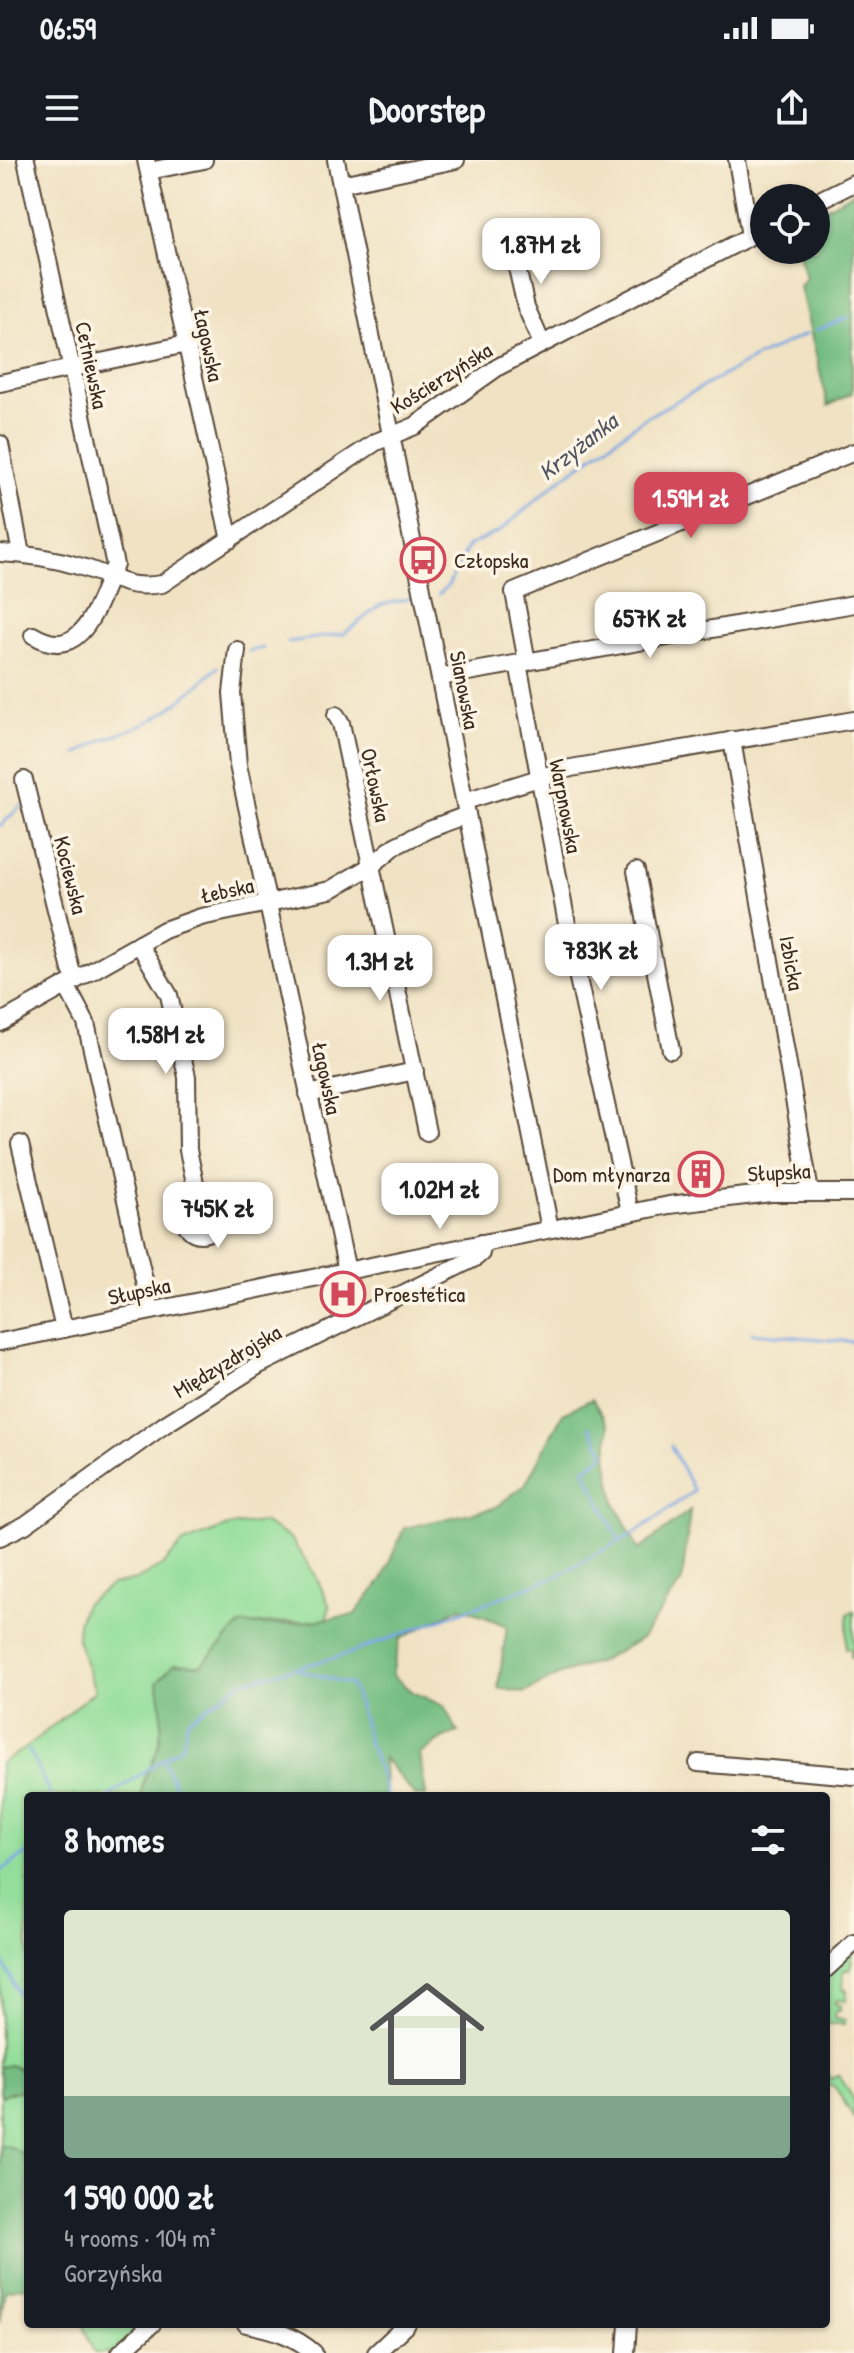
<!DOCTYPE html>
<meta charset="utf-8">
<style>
:root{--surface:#171b24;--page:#242831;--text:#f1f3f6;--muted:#9ea1a6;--accent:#d1495b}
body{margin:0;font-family:"Patrick Hand",sans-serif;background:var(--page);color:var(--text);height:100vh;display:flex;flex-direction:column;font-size:30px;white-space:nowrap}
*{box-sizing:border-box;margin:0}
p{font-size:26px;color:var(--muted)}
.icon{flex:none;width:44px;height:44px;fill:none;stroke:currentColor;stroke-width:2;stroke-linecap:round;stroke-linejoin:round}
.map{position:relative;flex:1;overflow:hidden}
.panel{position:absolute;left:24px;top:1632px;width:806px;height:536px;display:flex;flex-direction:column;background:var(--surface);border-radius:8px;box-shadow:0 2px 6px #0004}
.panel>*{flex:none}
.controls{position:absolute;left:750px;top:24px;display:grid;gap:16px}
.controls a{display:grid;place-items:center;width:80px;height:80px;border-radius:50%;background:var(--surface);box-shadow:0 2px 6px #0004;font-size:40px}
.price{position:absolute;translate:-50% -68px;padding:0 18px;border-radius:16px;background:#fff;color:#222;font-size:26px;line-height:52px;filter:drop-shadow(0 2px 4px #0008)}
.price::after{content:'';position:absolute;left:50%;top:48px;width:24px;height:18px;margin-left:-12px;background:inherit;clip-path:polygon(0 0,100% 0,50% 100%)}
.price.selected{background:var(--accent);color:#fff}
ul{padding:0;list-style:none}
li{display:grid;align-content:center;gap:16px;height:424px;padding:0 40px}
li span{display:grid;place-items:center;height:248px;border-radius:8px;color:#555}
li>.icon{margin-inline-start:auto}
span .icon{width:144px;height:144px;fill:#fffc;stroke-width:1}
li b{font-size:34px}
h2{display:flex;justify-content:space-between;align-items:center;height:96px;padding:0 40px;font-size:34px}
.status{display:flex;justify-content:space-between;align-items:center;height:56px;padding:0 40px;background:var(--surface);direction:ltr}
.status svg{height:22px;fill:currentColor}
header{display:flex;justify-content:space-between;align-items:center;height:104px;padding:0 40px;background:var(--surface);font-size:36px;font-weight:700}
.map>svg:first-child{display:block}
.green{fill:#92de9a;stroke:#66845c;stroke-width:2}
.forest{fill:#75bd82;stroke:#587450;stroke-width:2}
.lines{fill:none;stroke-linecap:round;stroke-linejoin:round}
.stream{stroke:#78a6e1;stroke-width:3}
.minor-casing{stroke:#564637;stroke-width:20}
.minor{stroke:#fff;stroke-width:16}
.labels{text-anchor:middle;stroke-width:7;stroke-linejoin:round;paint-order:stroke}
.street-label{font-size:22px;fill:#3b2a1e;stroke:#fcf5e5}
.poi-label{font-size:22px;fill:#3b2a1e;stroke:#fcf5e5;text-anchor:start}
.water-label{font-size:24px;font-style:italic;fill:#505562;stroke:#fcf5e5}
</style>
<div class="status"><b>06:59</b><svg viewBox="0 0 49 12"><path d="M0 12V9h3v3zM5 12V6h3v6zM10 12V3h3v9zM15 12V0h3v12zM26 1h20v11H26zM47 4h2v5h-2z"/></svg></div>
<header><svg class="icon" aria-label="menu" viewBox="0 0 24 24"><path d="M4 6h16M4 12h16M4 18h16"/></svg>Doorstep<svg class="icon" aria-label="share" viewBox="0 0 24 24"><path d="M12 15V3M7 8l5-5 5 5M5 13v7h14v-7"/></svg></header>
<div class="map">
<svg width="854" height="2193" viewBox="0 0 854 2193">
<rect width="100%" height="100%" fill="#fcf5e5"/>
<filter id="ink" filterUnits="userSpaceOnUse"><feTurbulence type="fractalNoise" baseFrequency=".0125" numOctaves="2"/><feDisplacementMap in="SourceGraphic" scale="16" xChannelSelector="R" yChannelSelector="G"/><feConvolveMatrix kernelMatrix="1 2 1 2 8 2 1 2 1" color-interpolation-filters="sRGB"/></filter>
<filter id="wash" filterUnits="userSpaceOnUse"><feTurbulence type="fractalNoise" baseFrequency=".006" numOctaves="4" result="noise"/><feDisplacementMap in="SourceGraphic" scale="32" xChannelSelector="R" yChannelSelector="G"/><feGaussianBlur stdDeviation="1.8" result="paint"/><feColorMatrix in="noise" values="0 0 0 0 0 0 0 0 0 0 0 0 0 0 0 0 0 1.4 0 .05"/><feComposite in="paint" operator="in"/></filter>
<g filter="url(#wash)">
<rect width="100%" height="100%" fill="#f0e2c3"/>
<!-- green -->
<g class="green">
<path d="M 263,1362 L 290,1378 L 316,1416 L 330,1447 L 326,1460 L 240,1465 L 201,1506 L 157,1522 C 162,1544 164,1571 156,1593 C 151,1607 141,1621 141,1636 L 28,1636 L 28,1913 L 10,1905 L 0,1907 L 0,1603 L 27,1587 L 95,1531 L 77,1479 L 78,1463 L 85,1444 L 112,1425 L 136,1420 L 163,1405 L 183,1383 L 228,1366 Z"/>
<path d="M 854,1451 L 853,1497 L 851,1497 L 851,1489 L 846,1488 L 848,1454 Z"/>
<path d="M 854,1788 L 850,1810 L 844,1810 L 843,1829 L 847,1830 L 846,1841 L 835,1840 L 835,1844 L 840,1845 L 840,1851 L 835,1851 L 834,1859 L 845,1860 L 845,1864 L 826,1864 L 826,1815 Z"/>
<path d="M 826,1912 L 831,1919 L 839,1915 L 854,1940 L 854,1958 L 835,1927 L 826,1924 Z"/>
<path d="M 28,1928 L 28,2010 L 22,1993 L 7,1985 L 0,1985 L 0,1936 Z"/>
<path d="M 83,2164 L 142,2164 L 113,2193 L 94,2193 Z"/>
</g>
<!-- forest -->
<g class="forest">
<path d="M 854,32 L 852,233 L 828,246 L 800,127 L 806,118 L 798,90 L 816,90 L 816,53 Z"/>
<path d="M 592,1239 L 609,1266 L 607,1297 L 615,1343 L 639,1390 L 690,1350 L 682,1421 L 641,1479 L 601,1501 L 560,1514 L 524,1533 L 498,1528 L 507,1466 L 461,1447 L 400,1479 L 392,1515 L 412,1532 L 444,1546 L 458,1572 L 442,1579 L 420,1594 L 426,1636 L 415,1636 L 384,1598 L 385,1636 L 141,1636 C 141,1621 151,1607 156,1593 C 164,1571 162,1544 157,1522 L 174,1504 L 201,1505 L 240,1465 L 290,1464 L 354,1455 L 382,1420 L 404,1368 L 494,1348 L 525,1325 L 563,1253 Z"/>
<path d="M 10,1905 L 28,1913 L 28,1928 L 0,1936 L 0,1907 Z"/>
<path d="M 0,1985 L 7,1985 L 22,1993 L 28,2010 L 28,2126 L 5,2130 L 0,2163 Z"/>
</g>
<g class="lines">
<!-- stream -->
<g class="stream">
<path d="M 817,170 L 848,157"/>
<path d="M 439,434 L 448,426 L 468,386 L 500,371 L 561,319 L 645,258 L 755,198 L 806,174"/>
<path d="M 288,482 L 344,474 L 380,445 L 412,438"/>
<path d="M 249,491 L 263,488"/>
<path d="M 77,595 C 97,579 121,575 144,564 C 174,549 194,529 218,507"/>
<path d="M 0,666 L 22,645"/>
<path d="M 752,1173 L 854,1182"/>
<path d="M 590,1267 L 605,1294 L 584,1309 L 620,1382"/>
<path d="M 298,1510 L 350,1524 C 360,1542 363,1561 368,1580 C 375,1600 383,1615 386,1636"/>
<path d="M 29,1590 L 51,1636"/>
<path d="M 163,1599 L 179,1636"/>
<path d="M 109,1636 L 182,1586 L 188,1560 L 242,1522 L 342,1496 L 555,1417 L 636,1372 L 694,1331 L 671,1286"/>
<path d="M 0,1712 L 28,1692"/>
<path d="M 0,1794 L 28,1855"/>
</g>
</g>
</g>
<g filter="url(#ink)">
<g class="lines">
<!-- minor casing -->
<g class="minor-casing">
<g id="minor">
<path d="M 26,0 L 115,405 C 98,439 85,506 33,475"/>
<path d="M 146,0 L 230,380"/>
<path d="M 336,0 L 550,1069"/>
<path d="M 737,0 L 750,76"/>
<path d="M 149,11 L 204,0"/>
<path d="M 341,24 L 456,0"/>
<path d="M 816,42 L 854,23"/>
<path d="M 542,184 L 526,147 L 510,77 L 546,69"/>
<path d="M 0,223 L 187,184"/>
<path d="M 0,284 L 21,394"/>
<path d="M 0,393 C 28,394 56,399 82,407 C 116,417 125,430 162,424 L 376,282 L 415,266 L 498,207 L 764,69"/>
<path d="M 237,490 L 232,533 L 238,605 L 347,1111"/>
<path d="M 527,502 L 514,432 L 854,292"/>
<path d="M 518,503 L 573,796 L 630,1052"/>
<path d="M 440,517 L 854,444"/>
<path d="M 336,555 L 341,563 L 427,972"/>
<path d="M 732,580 L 810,1032"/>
<path d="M 24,620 L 71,810 L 76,819"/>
<path d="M 465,641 L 571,608 L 854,560"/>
<path d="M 636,711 L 671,890"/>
<path d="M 139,784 L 169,835 L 187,917 L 188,990 L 199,1042"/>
<path d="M 573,796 L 648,779"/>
<path d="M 66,825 L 86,863 L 151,1151"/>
<path d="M 0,863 L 164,770 L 201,757 L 330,730 L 371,706 L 395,686 L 429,669 L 467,655"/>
<path d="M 308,934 L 415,911"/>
<path d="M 20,984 L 64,1169"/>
<circle cx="201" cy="1058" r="16"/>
<path d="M 0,1182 L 669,1045 L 771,1033 L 854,1033"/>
<path d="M 0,1377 L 25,1365 L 164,1265 L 259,1205 L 475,1098 L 481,1093 L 482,1083"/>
<path d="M 698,1603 L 854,1616"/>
<path d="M 826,1809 L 854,1783"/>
<path d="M 246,2164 C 272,2169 294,2175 314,2193"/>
<path d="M 120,2193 L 152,2164"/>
<path d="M 376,2193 L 407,2164"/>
<path d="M 626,2193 L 628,2164"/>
</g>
</g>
<!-- minor -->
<use href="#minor" class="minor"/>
</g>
</g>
<!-- icons -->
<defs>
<g id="bus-ring" transform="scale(2.3)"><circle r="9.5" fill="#fcf5e5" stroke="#d1495b" stroke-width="1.5"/><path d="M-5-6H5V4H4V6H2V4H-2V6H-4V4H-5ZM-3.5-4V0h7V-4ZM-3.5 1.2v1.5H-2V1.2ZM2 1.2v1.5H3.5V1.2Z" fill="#d1495b"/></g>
<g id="building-ring" transform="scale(2.3)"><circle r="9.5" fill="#fcf5e5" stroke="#d1495b" stroke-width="1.5"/><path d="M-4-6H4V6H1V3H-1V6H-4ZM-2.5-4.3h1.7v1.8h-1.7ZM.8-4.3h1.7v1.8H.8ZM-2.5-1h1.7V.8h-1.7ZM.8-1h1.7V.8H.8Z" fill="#d1495b"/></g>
<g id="hospital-ring" transform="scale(2.3)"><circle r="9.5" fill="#fcf5e5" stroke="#d1495b" stroke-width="1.5"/><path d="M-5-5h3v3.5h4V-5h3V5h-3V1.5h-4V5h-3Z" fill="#d1495b"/></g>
</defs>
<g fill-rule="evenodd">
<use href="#bus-ring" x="423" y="400"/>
<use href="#building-ring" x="701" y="1014"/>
<use href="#hospital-ring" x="343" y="1134"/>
</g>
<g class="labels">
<!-- street labels -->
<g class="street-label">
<text transform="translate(209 185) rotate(78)" y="8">Łagowska</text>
<text transform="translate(92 205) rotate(78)" y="8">Cetniewska</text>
<text transform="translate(441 218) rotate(-32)" y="8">Kościerzyńska</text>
<text transform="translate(465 530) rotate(79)" y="8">Sianowska</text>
<text transform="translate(376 625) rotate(78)" y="8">Orłowska</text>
<text transform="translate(566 646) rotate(79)" y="8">Warpnowska</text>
<text transform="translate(71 715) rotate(76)" y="8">Kociewska</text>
<text transform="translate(227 730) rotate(-12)" y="8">Łebska</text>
<text transform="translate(792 803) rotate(80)" y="8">Izbicka</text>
<text transform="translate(327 918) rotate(78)" y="8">Łagowska</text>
<text transform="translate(779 1012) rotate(-3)" y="8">Słupska</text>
<text transform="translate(139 1131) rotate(-12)" y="8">Słupska</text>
<text transform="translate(227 1201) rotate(-31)" y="8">Międzyzdrojska</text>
</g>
<!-- poi labels -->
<g class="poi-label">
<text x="454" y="408">Człopska</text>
<text x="670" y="1022" text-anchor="end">Dom młynarza</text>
<text x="374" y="1142">Proestetica</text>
</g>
<!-- water labels -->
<g class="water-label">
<text transform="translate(578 287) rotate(-38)" y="8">Krzyżanka</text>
</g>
</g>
</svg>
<div class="controls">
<a><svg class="icon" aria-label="locate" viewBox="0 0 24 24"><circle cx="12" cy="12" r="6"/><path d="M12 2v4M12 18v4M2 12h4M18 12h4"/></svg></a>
</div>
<b class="price" style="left:541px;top:126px">1.87M zł</b>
<b class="price selected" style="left:691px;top:380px">1.59M zł</b>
<b class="price" style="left:650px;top:500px">657K zł</b>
<b class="price" style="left:601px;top:832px">783K zł</b>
<b class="price" style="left:380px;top:843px">1.3M zł</b>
<b class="price" style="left:166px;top:916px">1.58M zł</b>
<b class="price" style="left:440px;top:1071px">1.02M zł</b>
<b class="price" style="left:218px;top:1090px">745K zł</b>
<section class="panel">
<h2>8 homes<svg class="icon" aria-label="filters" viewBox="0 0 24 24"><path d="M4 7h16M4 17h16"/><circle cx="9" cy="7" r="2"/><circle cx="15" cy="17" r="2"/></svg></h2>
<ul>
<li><span style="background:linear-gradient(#dfe7d0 75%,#7fa58c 0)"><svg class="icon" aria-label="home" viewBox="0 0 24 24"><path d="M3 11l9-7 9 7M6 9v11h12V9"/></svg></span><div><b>1 590 000 zł</b><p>4 rooms · 104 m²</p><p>Gorzyńska</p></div></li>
</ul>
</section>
</div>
